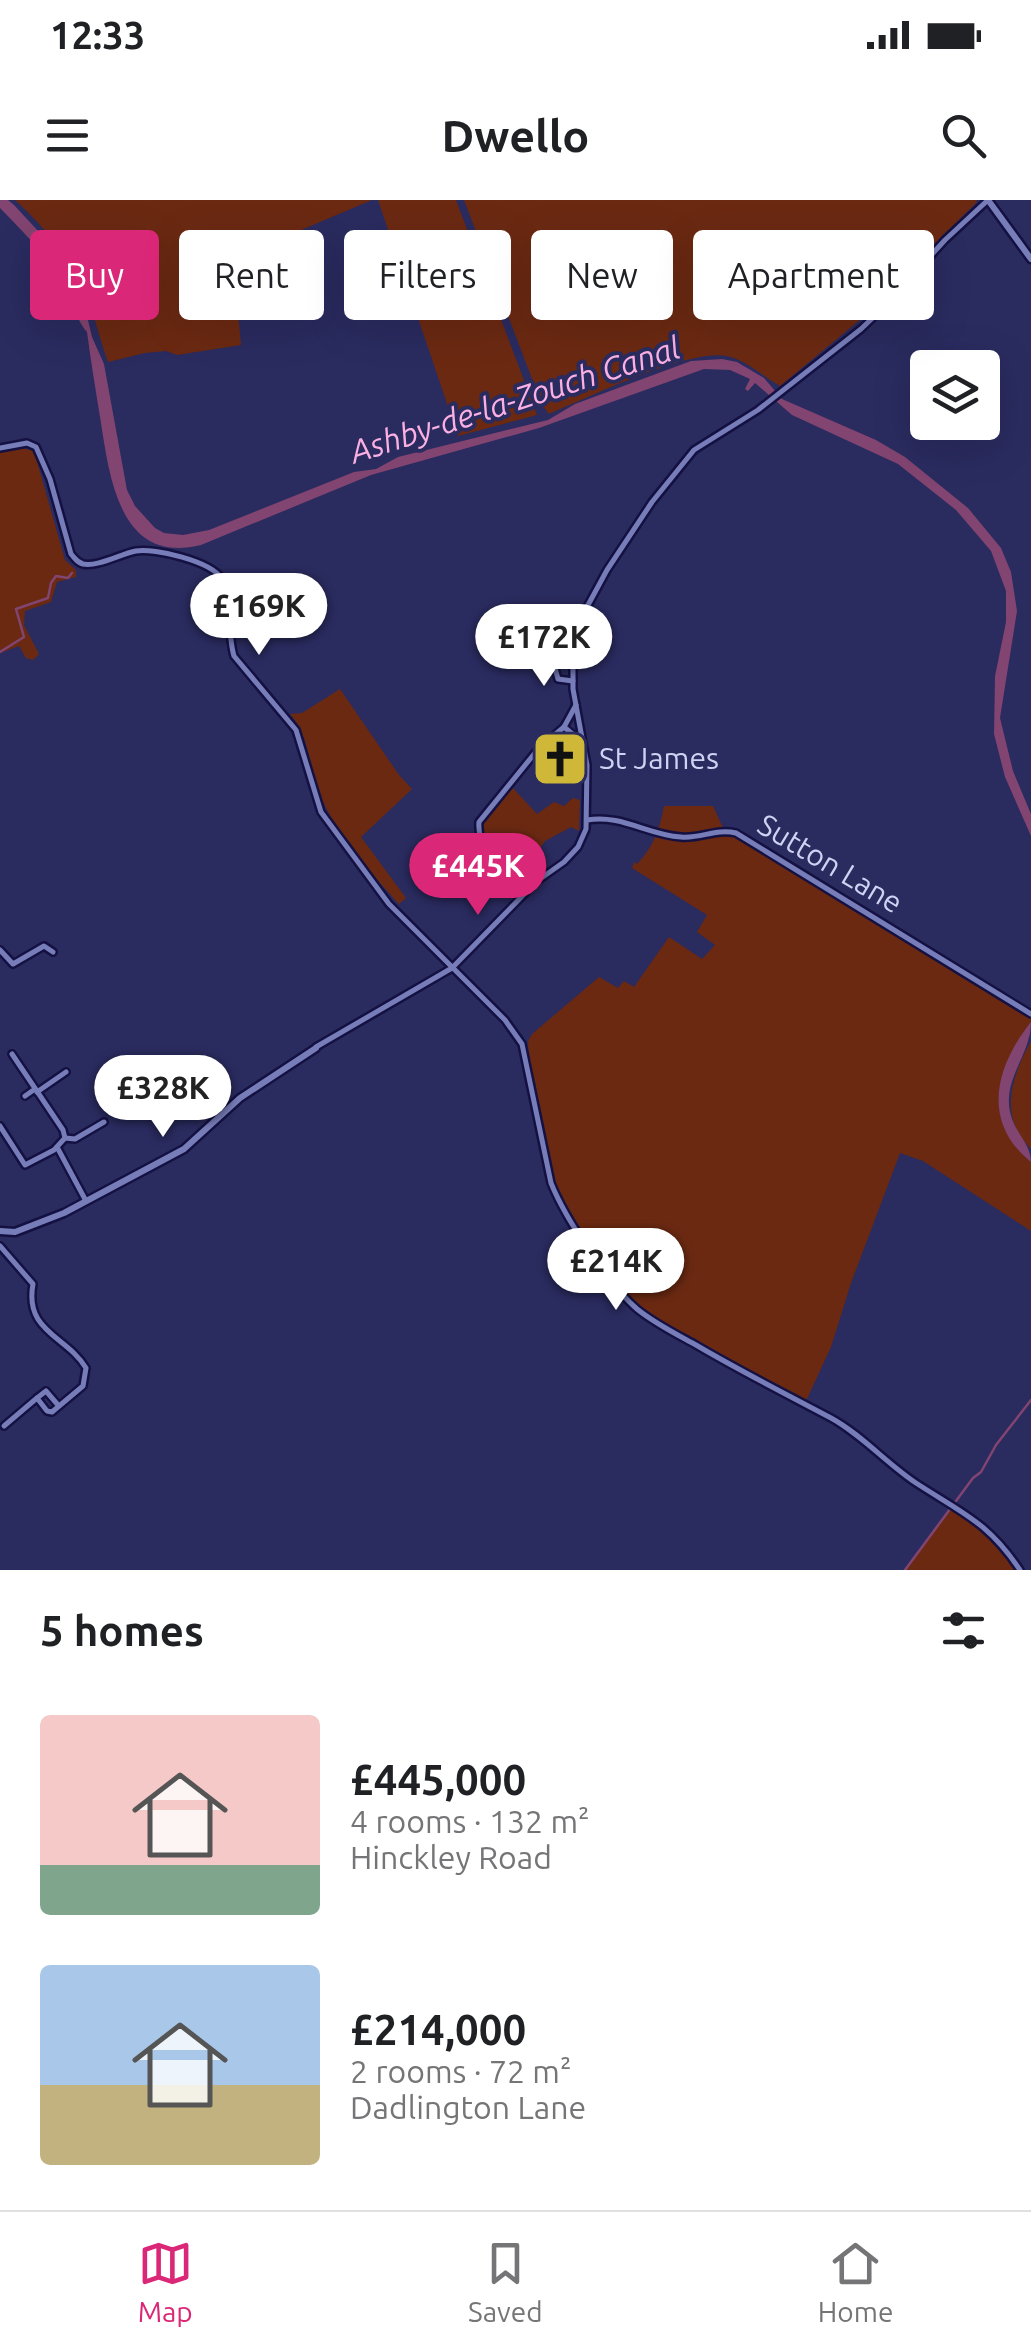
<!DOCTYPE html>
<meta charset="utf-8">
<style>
:root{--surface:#fff;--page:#f6f6f6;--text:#202124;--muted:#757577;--line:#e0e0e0;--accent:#db2777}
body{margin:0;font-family:Ubuntu,sans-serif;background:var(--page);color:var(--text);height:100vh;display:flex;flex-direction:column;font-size:38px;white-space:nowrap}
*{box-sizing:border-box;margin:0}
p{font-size:32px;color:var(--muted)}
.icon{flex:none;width:55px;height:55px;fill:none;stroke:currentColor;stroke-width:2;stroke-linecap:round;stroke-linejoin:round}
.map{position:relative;height:1370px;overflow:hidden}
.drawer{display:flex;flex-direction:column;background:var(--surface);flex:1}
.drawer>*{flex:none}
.top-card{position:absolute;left:30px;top:30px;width:972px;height:90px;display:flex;gap:20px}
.tools{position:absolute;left:910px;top:150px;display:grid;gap:20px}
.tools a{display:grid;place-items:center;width:90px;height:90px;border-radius:10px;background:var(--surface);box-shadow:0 10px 40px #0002;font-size:50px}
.price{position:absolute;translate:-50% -85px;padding:0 22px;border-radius:35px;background:#fff;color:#222;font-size:32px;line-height:65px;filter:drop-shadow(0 2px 5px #0008)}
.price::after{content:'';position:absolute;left:50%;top:60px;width:30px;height:22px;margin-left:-15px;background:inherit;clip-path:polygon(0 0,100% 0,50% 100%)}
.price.selected{background:var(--accent);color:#fff}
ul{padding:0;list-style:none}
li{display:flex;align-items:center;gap:30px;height:250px;padding:0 40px}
li span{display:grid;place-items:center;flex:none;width:280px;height:200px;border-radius:10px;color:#555}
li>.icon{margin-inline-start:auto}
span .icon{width:120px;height:120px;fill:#fffc;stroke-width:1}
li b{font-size:42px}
h2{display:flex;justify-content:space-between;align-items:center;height:120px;padding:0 40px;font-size:42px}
.pill{padding:0 35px;border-radius:10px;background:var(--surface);box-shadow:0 10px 40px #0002;font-size:35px;line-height:90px}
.pill.selected{background:var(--accent);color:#fff}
.status{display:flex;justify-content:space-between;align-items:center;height:70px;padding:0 50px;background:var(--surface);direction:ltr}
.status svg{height:28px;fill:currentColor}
header{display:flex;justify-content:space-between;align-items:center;height:130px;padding:0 40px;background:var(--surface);font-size:45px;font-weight:700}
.tabs{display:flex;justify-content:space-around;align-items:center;height:140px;border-top:2px solid var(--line);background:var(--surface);font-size:28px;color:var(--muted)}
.tabs a{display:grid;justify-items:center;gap:5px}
.tabs .selected{color:var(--accent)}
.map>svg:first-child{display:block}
.green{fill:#6b2912}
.water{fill:#824470}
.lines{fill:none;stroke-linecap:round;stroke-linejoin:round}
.stream{stroke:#824470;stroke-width:2.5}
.minor-casing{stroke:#141142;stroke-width:10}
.tertiary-casing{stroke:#141142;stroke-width:11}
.minor{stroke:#777db8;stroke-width:5}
.tertiary{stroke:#777db8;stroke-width:6}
.labels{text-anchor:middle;stroke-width:8;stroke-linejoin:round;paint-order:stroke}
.poi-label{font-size:30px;fill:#ced3f3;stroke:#2a2b5f;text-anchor:start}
.street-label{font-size:30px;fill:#ced3f3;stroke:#2a2b5f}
.water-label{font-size:32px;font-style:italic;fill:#fab0e3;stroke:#2a2b5f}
</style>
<div class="status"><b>12:33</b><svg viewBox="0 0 49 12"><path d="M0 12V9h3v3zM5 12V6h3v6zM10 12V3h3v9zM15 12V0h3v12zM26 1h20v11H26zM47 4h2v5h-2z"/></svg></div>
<header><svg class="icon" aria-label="menu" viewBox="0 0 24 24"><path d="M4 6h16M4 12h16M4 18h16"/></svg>Dwello<svg class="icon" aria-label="search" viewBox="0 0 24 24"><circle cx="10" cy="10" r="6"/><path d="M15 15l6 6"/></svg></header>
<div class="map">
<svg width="1031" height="1370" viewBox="0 0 1031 1370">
<rect width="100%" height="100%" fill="#2a2b5f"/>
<!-- green -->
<g class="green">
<path d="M 15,0 L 372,0 L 233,59 L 241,145 L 177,155 L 166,151 L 145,153 L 108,162 C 100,140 95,117 86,95 C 70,59 44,26 15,0 Z"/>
<path d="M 378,0 L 456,0 L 537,215 L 458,236 Z"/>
<path d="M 464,0 L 976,0 L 977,2 L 936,42 L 890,95 L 780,186 C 762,176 747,160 726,156 C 687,149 588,198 549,214 L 542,205 Z"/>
<path d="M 23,248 L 33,251 L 36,258 L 65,360 L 76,370 L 76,377 L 57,382 L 51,402 L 25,411 L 24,425 L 39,454 L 33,460 L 26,458 L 19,446 L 0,453 L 0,252 Z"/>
<path d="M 340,489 L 399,575 L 412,589 L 361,637 L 406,698 L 399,704 C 370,672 337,635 320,595 C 308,567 311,538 290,514 L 302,513 Z"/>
<path d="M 561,535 L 573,543 L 582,568 L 567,580 L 546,572 L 534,562 Z"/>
<path d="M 511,586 L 537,614 L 554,602 L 564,606 L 573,598 L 580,600 L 579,631 L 571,627 L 545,641 L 531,661 L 540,671 L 531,678 L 521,679 C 499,660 482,653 481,622 Z"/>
<path d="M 664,606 L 713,606 L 724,630 L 736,633 L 1031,814 L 1031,822 C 997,872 980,917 1031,962 L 1031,1031 L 923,961 L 900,953 L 851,1083 L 831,1147 L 806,1201 C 774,1191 655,1125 633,1102 C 614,1084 575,1032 564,1009 C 542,965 540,908 529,860 L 528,841 L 532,834 L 599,777 L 618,788 L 624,781 L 634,787 L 669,737 L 702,759 L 715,745 L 697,732 L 707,715 L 632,668 L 634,662 L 637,664 C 653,648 660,628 664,606 Z"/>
<path d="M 1031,841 L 1031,949 C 998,916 1011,878 1031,841 Z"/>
<path d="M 954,1305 C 982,1324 1001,1341 1020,1370 L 905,1370 Z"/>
</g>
<!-- water -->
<g class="water">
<path d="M 0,0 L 8,0 L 14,5 L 52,46 L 82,95 L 92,137 L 104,164 L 127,290 L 135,306 L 155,328 L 164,333 L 183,335 L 209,330 L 354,272 L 376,269 L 398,257 L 548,220 L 575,204 L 691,161 L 722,159 L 737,162 L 764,178 L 782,199 L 876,240 L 905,257 L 968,308 L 1001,348 L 1011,372 L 1017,411 L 1000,518 L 1013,571 L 1031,614 L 1031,636 L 1005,577 L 994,534 L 995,476 L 1006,422 L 1006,391 L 991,351 L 956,310 L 898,264 L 792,215 L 755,183 L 748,191 L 745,189 L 750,179 L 730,170 L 704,169 L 539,228 L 371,275 L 201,345 C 121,365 110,281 101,223 C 96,193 91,162 87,132 C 73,116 72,92 59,75 C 43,51 20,29 0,8 Z"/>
<path d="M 1031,822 C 1031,850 1011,870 1009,897 C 1007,929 1031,940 1031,962 C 981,922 995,867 1031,822 Z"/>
</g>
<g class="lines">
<!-- stream -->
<g class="stream">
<path d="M 0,452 L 24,437 L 16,409 L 48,398 L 51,383 L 56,376 L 68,378 L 72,373"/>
<path d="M 905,1370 L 973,1278 L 981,1272 L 996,1245 L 1031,1200"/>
</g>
<!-- minor casing -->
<g class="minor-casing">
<g id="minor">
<path d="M 0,248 L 27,243 L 36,247 L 50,279 L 71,354 C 75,358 76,362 83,364 C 98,367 120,354 136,351 C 155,348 211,361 222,379 C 232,397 227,433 234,456 L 296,530 L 321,612 L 389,704 L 505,820 L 522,844 L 551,983 C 565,1018 609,1085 637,1109 C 654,1123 676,1134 696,1145 C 740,1171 786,1194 831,1218 C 862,1235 886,1263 916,1283 C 962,1313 988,1322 1020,1370"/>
<path d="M 551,454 L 558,479 L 573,481"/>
<path d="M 564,527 L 576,505"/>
<path d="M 587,620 C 622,614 647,635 681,637 C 701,639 716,628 736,633 L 1031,814"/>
<path d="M 527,690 C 508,671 476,652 479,622 L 539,548 L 564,527 L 581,541"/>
<path d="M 0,750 L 13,764 L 44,746 L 53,752"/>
<path d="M 316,847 L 452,768 L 537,681 L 564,662 L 578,647 L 586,629 L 587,565 L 573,489 L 573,453 L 587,407 L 607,370 L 652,302 L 694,250 L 758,210 L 861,129 L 882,109 L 945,40 L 988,0"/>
<path d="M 12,854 L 63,930 L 65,938"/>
<path d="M 37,892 L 66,872"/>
<path d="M 25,896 L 35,889"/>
<path d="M 0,926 L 25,965 L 54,950 L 65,938"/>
<path d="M 65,938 L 75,939 L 104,922"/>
<path d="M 57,947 L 86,1001"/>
<path d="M 0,1046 L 33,1084 C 24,1132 67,1136 86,1168 L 83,1186 L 52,1212 L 47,1211 L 37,1198 L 46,1191 L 58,1205"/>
<path d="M 4,1226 L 37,1198"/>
</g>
</g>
<!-- tertiary casing -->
<g class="tertiary-casing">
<g id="tertiary">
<path d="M 988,0 L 1031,59"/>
<path d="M 0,1031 L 15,1032 L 64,1013 L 184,949 L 240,898 L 316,848"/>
</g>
</g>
<!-- minor -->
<use href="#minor" class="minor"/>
<!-- tertiary -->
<use href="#tertiary" class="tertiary"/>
</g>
<!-- icons -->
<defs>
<g id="church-square" transform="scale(2.875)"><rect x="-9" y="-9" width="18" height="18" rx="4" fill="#cfb837" stroke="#2a2b5f"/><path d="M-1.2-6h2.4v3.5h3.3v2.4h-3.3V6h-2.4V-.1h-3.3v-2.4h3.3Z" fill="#111"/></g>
</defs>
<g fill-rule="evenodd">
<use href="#church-square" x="560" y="559"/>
</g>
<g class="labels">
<!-- poi labels -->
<g class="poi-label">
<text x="599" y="569">St James</text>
</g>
<!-- street labels -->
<g class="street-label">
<text transform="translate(830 664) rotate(31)" y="10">Sutton Lane</text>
</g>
<!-- water labels -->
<g class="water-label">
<text transform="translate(515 200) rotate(-18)" y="11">Ashby-de-la-Zouch Canal</text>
</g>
</g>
</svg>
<div class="tools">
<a><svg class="icon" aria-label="layers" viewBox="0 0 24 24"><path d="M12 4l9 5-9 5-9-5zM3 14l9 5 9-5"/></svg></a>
</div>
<b class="price" style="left:259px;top:458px">£169K</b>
<b class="price" style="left:544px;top:489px">£172K</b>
<b class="price selected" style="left:478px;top:718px">£445K</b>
<b class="price" style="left:163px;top:940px">£328K</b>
<b class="price" style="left:616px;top:1113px">£214K</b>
<div class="top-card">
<a class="pill selected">Buy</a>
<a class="pill">Rent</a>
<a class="pill">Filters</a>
<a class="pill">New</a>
<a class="pill">Apartment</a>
</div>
</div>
<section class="drawer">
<h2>5 homes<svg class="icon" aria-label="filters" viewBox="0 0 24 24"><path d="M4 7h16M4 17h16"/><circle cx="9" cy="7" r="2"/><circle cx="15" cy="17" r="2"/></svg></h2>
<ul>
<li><span style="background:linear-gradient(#f6c9c9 75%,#7fa58c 0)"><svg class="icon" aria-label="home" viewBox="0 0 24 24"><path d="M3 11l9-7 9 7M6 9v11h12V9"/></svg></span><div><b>£445,000</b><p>4 rooms · 132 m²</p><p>Hinckley Road</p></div></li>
<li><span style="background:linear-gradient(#a9c7e8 60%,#c2b280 0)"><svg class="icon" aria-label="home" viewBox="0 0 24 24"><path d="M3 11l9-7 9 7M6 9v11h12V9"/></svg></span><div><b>£214,000</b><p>2 rooms · 72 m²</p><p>Dadlington Lane</p></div></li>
</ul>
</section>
<nav class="tabs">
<a class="selected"><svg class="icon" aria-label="map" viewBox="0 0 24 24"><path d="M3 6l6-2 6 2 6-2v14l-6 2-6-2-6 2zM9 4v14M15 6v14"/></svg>Map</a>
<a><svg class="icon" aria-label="saved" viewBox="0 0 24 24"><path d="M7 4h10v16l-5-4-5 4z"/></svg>Saved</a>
<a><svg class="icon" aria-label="home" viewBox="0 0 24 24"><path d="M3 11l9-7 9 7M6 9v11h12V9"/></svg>Home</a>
</nav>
